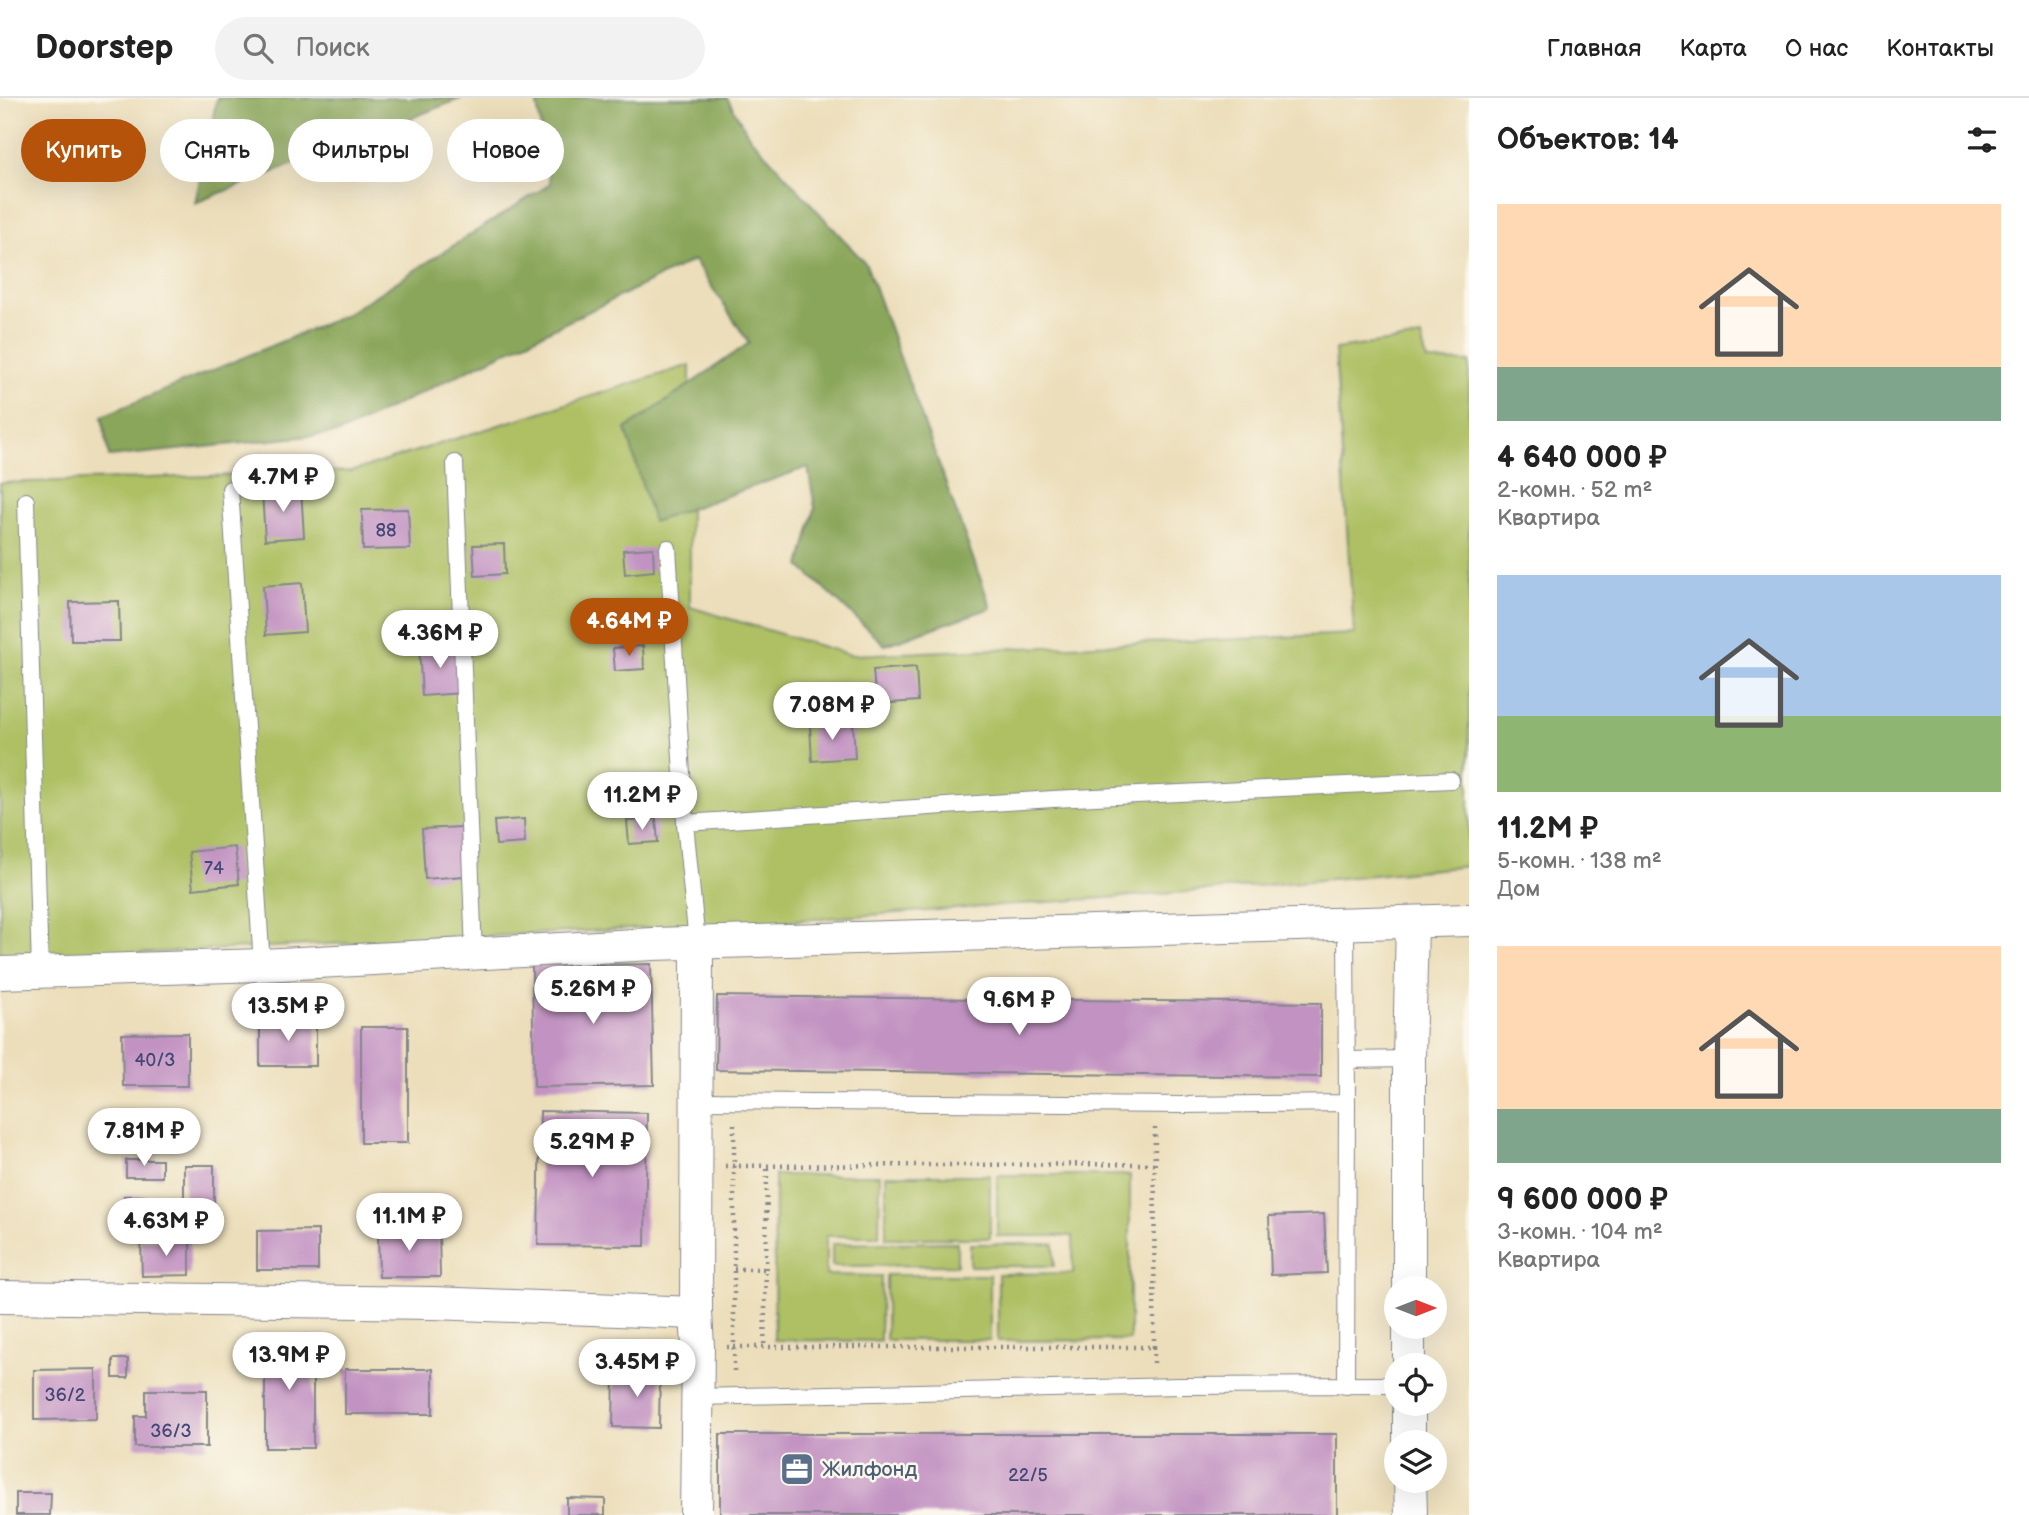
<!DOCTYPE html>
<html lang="ru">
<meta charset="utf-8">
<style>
:root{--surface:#fff;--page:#f2f2f2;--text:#222;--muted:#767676;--line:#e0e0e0;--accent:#b45309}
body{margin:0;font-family:"Balsamiq Sans",sans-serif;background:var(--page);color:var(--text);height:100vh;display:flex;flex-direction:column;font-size:26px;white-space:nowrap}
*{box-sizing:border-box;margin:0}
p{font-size:23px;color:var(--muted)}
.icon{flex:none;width:38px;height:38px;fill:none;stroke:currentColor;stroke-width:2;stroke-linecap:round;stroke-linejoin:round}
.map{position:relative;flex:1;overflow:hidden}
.sheet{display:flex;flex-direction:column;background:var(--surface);width:560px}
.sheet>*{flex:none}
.banner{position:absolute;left:21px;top:21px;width:665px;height:63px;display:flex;gap:14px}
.needle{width:46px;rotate:90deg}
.tools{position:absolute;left:1384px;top:1178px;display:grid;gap:14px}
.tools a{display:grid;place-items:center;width:63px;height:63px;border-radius:50%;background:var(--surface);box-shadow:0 7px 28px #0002;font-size:35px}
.price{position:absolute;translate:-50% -60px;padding:0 16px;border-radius:24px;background:#fff;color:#222;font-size:23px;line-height:46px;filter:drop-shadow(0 2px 4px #0008)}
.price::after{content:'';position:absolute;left:50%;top:42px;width:21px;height:16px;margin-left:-10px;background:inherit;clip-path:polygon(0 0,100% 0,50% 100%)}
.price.on{background:var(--accent);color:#fff}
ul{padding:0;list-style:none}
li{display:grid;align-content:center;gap:14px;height:371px;padding:0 28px}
li span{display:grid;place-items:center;height:217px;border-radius:0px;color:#555}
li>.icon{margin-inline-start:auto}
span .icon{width:126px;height:126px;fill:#fffc;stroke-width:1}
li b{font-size:30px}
h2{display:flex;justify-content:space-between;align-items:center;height:84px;padding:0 28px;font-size:30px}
.pill{padding:0 24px;border-radius:32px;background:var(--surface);box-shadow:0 7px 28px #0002;font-size:24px;line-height:63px}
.pill.on{background:var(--accent);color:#fff}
header{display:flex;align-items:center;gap:42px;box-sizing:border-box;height:98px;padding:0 35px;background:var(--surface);border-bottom:2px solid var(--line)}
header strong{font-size:33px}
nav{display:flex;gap:38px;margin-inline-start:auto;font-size:24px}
.search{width:490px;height:63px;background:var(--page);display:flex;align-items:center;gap:18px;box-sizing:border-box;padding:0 24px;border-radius:38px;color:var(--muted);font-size:26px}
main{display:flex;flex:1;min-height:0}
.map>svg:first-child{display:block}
.green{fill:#aec064;stroke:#647861;stroke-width:2}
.forest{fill:#8aa65a;stroke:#526a5c;stroke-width:2}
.building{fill:#c293c2}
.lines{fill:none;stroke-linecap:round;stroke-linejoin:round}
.service-casing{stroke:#84868c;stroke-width:18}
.minor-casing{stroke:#84868c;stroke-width:34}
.path{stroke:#84868c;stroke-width:4.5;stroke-dasharray:2 5;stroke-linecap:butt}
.service{stroke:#fff;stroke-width:16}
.minor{stroke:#fff;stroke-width:32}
.labels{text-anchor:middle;stroke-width:5;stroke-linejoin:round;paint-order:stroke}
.number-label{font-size:18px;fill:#454877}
.service-label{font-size:21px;fill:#4e5e75;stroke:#fbf7ec;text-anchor:start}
</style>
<header>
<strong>Doorstep</strong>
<div class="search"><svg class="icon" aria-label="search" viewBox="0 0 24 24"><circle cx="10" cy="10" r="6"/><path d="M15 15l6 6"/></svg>Поиск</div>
<nav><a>Главная</a><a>Карта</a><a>О нас</a><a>Контакты</a></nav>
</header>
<main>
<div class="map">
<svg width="1469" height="1417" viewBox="0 0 1469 1417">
<rect width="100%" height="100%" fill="#fbf7ec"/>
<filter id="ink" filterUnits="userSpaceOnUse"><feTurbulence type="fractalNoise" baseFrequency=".0143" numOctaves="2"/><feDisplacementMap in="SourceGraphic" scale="14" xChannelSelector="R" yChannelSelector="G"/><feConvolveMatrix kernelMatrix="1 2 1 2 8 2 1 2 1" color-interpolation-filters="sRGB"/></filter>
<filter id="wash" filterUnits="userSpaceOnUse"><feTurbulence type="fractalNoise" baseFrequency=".00686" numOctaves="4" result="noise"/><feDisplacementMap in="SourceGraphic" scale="28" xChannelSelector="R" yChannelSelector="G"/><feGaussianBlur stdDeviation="1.57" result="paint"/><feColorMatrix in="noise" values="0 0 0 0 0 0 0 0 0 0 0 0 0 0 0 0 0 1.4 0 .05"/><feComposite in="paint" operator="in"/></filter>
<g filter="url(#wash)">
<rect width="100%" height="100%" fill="#ecdeba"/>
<!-- green -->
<g class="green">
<path d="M 1421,239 L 1427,263 L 1469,264 L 1469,768 L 1203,793 L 771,824 L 87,858 L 0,859 L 0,385 L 353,373 L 690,267 L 690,509 L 851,557 L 1354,536 L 1335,251 Z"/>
<path d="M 775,1077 L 880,1077 L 879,1138 L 826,1138 L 826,1177 L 881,1178 L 880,1243 L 774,1242 Z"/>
<rect x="886" y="1077" width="104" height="63"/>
<path d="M 997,1077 L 1130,1077 L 1130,1242 L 998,1243 L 998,1176 L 1073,1175 L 1073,1138 L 997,1138 Z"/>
<path d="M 957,1144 L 957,1167 L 832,1168 L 832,1146 Z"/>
<rect x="970" y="1146" width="84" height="22"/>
<rect x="886" y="1177" width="104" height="65"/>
</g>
<!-- forest -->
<g class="forest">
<path d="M 217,0 L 462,0 L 195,105 Z"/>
<path d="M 536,0 L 727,0 L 749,38 L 866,166 L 991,510 L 885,547 L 800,468 L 815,410 L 808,369 L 653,424 L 626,331 L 749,245 L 694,162 L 339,335 L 109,359 L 102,318 L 343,218 L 550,86 Z"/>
</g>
<g id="blocks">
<!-- building -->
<g class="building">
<path d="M 301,390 L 304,439 L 265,442 L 262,393 Z"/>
<path d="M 408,411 L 410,451 L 363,452 L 362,412 Z"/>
<path d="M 504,446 L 505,476 L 475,478 L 473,447 Z"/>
<path d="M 653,450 L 654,473 L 625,476 L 623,452 Z"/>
<path d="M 302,485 L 305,534 L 266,537 L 263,488 Z"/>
<path d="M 119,503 L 120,543 L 71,543 L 70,504 Z"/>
<path d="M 458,546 L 461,595 L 422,598 L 419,549 Z"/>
<path d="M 643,548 L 644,571 L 615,573 L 613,550 Z"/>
<path d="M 916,569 L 918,603 L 876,606 L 873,572 Z"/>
<path d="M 853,625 L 855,660 L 812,663 L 810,628 Z"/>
<path d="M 524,721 L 525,745 L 496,747 L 494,723 Z"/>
<path d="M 656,721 L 658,744 L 629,746 L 627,723 Z"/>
<path d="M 461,729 L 464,778 L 425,781 L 422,731 Z"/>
<path d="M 235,749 L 239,786 L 193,791 L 189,754 Z"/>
<path d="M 651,866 L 654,987 L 534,989 L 532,868 Z"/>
<path d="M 717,898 L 1321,905 L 1321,979 L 716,972 Z"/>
<rect x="260" y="923" width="56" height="45"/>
<rect x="361" y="929" width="47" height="116"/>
<path d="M 188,935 L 188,988 L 123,988 L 122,936 Z"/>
<path d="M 540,1013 L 647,1015 L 645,1148 L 538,1147 Z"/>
<rect x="126" y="1062" width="36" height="17"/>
<path d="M 184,1067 L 214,1067 L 214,1105 L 184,1106 Z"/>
<rect x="124" y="1098" width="20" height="13"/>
<path d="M 1324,1116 L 1327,1175 L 1271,1177 L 1269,1118 Z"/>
<path d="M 378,1131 L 439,1131 L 440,1179 L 379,1179 Z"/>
<path d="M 318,1132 L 318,1172 L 257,1172 L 257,1133 Z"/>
<path d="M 141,1142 L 190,1142 L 190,1177 L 142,1178 Z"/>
<path d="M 265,1238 L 313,1239 L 313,1350 L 265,1350 Z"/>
<rect x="113" y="1261" width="15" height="19"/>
<path d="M 96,1271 L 96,1321 L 34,1322 L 34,1272 Z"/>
<rect x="345" y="1271" width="88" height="45"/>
<path d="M 614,1273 L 660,1273 L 659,1330 L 613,1329 Z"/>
<path d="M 146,1292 L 207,1292 L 207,1349 L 135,1349 L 135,1318 L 146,1318 Z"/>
<rect x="720" y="1336" width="617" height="81"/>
<path d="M 16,1395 L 51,1395 L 50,1417 L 16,1417 Z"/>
<path d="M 567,1400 L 605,1401 L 605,1417 L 567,1417 Z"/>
</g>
</g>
</g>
<g filter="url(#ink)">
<use href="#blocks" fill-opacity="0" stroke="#84868c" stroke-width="2"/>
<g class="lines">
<!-- service casing -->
<g class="service-casing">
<g id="service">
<path d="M 455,365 L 474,856"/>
<path d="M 230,391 L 262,867"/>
<path d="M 26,403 L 40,874"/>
<path d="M 668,450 L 685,725 L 697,845"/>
<path d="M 685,725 L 1053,701 L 1451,682"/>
<path d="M 1347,962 L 1409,961"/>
<path d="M 696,1003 L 1183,1007 L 1347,1005 L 1346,825"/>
<path d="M 1346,1288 L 1347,1005"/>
<path d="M 696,1299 L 1180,1288 L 1396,1287"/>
</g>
</g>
<!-- minor casing -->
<g class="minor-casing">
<g id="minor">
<path d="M 0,875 L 262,867 L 653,846 L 1469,822"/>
<path d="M 1409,1190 L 1409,961 L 1412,824"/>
<path d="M 0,1199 L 433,1205 L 696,1215"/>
<path d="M 1409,1228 L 1409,1267"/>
<path d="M 1409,1306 L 1409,1344"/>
<path d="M 1410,1382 L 1411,1417"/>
<path d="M 696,1417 L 698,1249 L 696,1215 L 697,845"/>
</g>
</g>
<!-- path -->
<g class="path">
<path d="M 734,1026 L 734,1276"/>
<path d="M 725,1068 L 1155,1066"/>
<path d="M 734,1171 L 766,1171 L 764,1249"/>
<path d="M 766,1171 L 767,1068"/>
<path d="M 727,1249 L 1154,1249 L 1154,1269"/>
<path d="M 1154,1249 L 1155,1029"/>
</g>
<!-- service -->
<use href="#service" class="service"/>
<!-- minor -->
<use href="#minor" class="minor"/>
</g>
</g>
<!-- icons -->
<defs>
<g id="office-square" transform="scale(1.75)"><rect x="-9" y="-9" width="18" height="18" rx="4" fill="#5c6f8a" stroke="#fbf7ec"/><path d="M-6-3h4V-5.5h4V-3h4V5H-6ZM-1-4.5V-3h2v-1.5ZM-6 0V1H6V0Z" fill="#fff"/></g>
</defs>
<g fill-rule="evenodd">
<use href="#office-square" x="797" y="1371"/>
</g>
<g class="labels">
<!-- number labels -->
<g class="number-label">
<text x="386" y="438">88</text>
<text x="214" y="776">74</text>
<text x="155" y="968">40/3</text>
<text x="65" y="1303">36/2</text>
<text x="171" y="1339">36/3</text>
<text x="1028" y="1383">22/5</text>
</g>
<!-- service labels -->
<g class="service-label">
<text x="822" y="1378">Жилфонд</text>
</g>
</g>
</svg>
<div class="tools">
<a><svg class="needle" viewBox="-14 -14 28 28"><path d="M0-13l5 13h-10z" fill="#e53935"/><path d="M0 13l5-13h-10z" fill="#767676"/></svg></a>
<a><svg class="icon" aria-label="locate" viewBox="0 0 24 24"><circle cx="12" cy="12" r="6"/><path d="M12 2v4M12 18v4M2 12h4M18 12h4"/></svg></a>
<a><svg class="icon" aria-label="layers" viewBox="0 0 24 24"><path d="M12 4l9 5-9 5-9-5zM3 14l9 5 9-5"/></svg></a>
</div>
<b class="price" style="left:283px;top:416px">4.7M ₽</b>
<b class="price on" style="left:629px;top:560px">4.64M ₽</b>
<b class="price" style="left:440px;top:572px">4.36M ₽</b>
<b class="price" style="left:832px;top:644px">7.08M ₽</b>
<b class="price" style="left:642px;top:734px">11.2M ₽</b>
<b class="price" style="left:593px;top:928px">5.26M ₽</b>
<b class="price" style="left:1019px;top:939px">9.6M ₽</b>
<b class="price" style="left:288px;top:945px">13.5M ₽</b>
<b class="price" style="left:144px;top:1070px">7.81M ₽</b>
<b class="price" style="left:592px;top:1081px">5.29M ₽</b>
<b class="price" style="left:409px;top:1155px">11.1M ₽</b>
<b class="price" style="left:166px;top:1160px">4.63M ₽</b>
<b class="price" style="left:289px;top:1294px">13.9M ₽</b>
<b class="price" style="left:637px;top:1301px">3.45M ₽</b>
<div class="banner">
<a class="pill on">Купить</a>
<a class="pill">Снять</a>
<a class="pill">Фильтры</a>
<a class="pill">Новое</a>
</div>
</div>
<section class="sheet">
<h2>Объектов: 14<svg class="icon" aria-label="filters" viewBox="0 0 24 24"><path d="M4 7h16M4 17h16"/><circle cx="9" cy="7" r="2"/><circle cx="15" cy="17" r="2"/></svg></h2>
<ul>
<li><span style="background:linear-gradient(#ffd9b3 75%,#7fa58c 0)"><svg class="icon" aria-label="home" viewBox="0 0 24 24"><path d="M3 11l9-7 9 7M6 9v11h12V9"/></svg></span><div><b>4 640 000 ₽</b><p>2-комн. · 52 m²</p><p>Квартира</p></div></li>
<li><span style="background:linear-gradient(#a9c7e8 65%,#8fb573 0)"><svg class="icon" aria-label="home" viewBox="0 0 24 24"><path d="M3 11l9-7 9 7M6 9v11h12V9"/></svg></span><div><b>11.2M ₽</b><p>5-комн. · 138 m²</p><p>Дом</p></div></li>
<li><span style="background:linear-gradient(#ffd9b3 75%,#7fa58c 0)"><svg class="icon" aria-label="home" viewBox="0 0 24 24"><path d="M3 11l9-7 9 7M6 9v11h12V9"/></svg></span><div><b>9 600 000 ₽</b><p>3-комн. · 104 m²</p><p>Квартира</p></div></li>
</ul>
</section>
</main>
